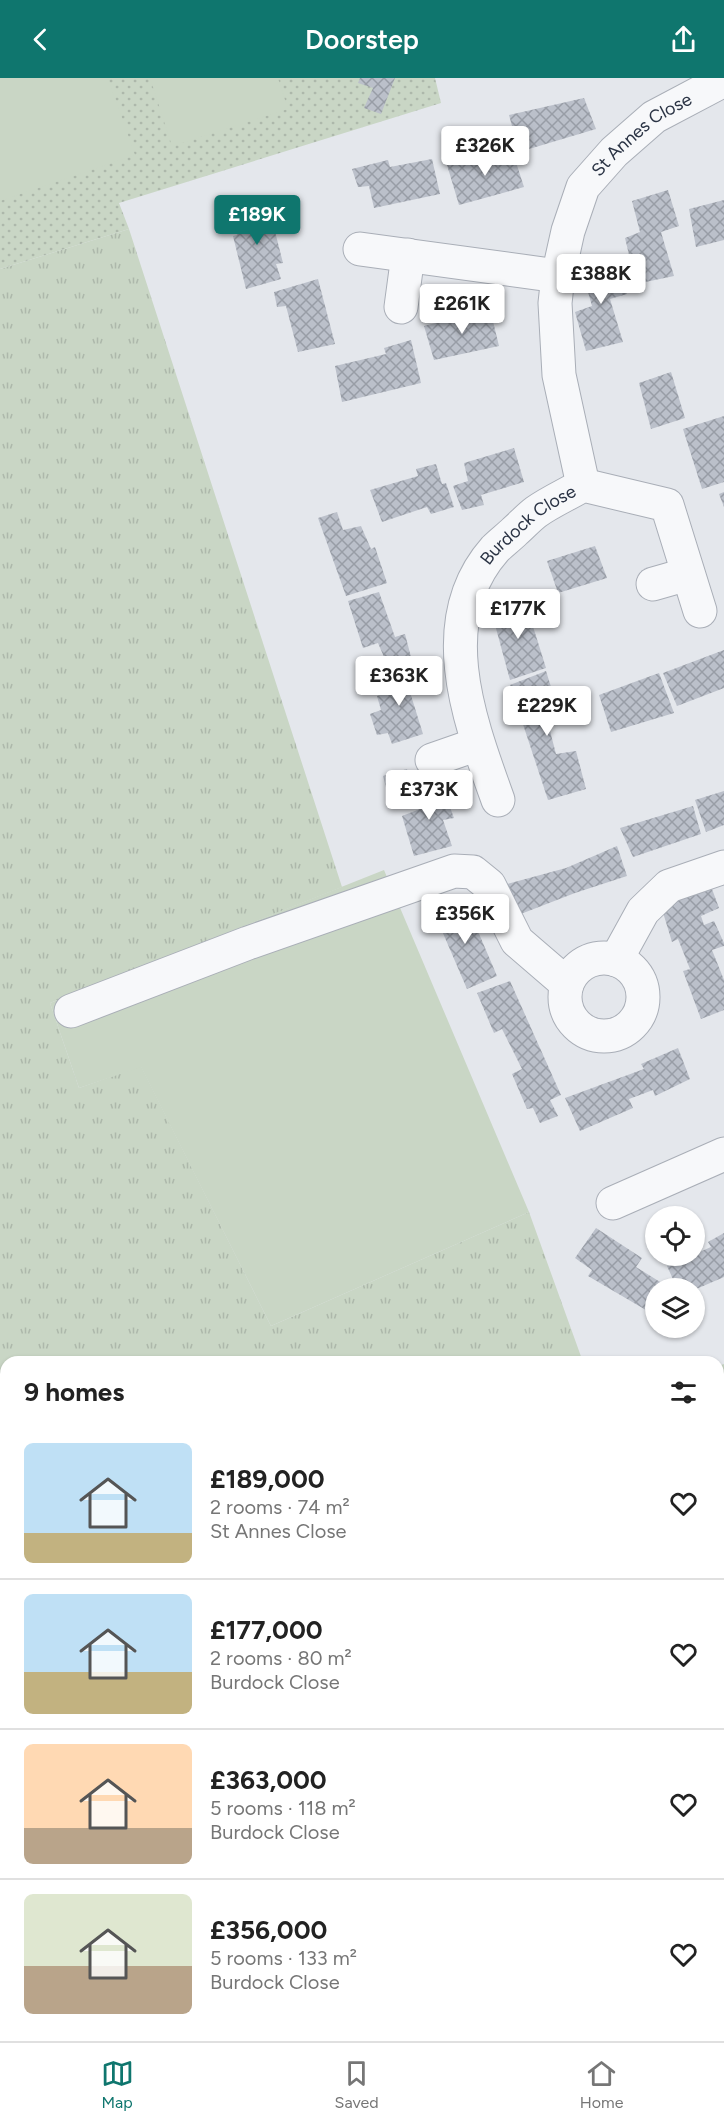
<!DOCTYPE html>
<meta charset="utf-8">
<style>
:root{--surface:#fff;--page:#f6f6f6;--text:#222;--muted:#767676;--line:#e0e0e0;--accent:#0f766e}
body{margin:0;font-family:Figtree,sans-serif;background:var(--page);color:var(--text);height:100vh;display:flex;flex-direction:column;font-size:22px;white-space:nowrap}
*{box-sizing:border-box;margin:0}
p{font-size:20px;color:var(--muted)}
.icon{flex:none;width:33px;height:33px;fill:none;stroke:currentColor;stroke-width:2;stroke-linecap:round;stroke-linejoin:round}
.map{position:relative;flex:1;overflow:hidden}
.side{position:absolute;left:0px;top:1278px;width:724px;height:686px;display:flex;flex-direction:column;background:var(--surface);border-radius:18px 18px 0 0;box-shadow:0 2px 4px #0004}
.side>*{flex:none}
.tools{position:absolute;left:645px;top:1128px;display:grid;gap:12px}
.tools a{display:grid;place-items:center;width:60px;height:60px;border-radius:50%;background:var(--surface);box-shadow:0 2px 4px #0004;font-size:30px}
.price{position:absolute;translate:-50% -51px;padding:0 14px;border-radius:6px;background:#fff;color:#222;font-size:20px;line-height:39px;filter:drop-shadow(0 2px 3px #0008)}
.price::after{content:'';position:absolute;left:50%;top:36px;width:18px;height:14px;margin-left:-9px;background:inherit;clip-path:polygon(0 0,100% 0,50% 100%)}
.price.active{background:var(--accent);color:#fff}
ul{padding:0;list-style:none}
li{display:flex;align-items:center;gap:18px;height:150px;padding:0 24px}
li+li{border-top:2px solid var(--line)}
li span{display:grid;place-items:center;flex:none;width:168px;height:120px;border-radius:9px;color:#555}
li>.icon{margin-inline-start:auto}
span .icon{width:72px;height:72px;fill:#fffc;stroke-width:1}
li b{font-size:26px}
h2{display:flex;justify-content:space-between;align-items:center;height:72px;padding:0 24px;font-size:26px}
header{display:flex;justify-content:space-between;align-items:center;height:78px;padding:0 24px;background:var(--accent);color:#fff;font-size:27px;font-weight:600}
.tabs{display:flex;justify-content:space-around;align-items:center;height:84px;border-top:2px solid var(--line);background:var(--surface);font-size:16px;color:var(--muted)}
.tabs a{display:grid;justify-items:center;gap:3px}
.tabs .active{color:var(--accent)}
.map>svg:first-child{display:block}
.grass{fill:url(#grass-tufts)}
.park{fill:url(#park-dots)}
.garden{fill:#c9d6c5}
.building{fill:url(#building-cross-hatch)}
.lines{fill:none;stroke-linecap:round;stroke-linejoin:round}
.minor-casing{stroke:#a9aeb7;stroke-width:35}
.minor{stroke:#f7f8fa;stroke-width:33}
.labels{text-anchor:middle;stroke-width:4.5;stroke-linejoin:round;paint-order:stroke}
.street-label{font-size:18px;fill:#2b3445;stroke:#f4f6f9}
</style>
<header><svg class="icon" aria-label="back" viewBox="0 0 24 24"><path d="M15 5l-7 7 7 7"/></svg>Doorstep<svg class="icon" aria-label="share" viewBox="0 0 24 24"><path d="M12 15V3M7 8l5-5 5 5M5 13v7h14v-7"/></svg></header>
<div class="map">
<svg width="724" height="1963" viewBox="0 0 724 1963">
<defs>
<pattern id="grass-tufts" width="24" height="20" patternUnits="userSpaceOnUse" patternTransform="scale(1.5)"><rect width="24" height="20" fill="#c9d6c5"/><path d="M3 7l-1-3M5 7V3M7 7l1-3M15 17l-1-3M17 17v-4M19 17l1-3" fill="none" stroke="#adb8ab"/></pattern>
<pattern id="park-dots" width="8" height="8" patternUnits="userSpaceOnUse" patternTransform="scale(1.5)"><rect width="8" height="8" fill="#c9d6c5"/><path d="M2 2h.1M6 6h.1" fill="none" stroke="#adb8ab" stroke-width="1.8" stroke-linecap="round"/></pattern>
<pattern id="building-cross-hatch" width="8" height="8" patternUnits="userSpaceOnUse" patternTransform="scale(1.5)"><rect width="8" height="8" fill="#bbc0ca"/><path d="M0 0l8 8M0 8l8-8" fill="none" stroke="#989da6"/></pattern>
</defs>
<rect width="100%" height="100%" fill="#e4e7ec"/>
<!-- grass -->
<g class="grass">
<path d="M 129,151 L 342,809 L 50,925 L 79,1010 L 141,988 L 271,1248 L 529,1134 L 583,1284 L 6,1284 L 6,1860 L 0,1852 L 0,191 Z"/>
<path d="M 724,1286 L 724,1889 L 719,1892 L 718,1288 Z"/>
<path d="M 30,1958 L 605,1958 L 596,1963 L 20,1963 Z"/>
</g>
<!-- park -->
<path class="park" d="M 0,0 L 435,0 L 441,25 L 119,125 L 129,151 L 0,191 Z"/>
<!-- garden -->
<g class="garden">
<path d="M 0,0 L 108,0 L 135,77 L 0,123 Z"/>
<path d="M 150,0 L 278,0 L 288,31 L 172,68 Z"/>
<path d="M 384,792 L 529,1134 L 271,1248 L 141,989 L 79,1010 L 50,925 Z"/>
</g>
<!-- building -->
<g class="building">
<path d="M 360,0 L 395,0 L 381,36 L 364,30 L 373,10 L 358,5 Z"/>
<path d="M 584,20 L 596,51 L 519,74 L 509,37 Z"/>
<path d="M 512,72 L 524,109 L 459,127 L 447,87 Z"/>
<path d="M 432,81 L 440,116 L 374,130 L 369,108 L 358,109 L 352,91 L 388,82 L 390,89 Z"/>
<path d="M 668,112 L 679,148 L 661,154 L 674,198 L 636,206 L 625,160 L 640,154 L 632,123 Z"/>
<path d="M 724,122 L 724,162 L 696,169 L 689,131 Z"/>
<path d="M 268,126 L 283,185 L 276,186 L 281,201 L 246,211 L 233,158 L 237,157 L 233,135 Z"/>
<path d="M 618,180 L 627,216 L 610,221 L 623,264 L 586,273 L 575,234 L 592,228 L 581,189 Z"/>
<path d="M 318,201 L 335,266 L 298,274 L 286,228 L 277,229 L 274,214 Z"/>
<path d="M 490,231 L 499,268 L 434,282 L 424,248 Z"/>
<path d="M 411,262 L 421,305 L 342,324 L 335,288 L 386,276 L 384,270 Z"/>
<path d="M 671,294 L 685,340 L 651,351 L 639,305 Z"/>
<path d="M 724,338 L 724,404 L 702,411 L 683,351 Z"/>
<path d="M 514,370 L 524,404 L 481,417 L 484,427 L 462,432 L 453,408 L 468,403 L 464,385 Z"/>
<path d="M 436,386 L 442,406 L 446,405 L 454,429 L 431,436 L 427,429 L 382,444 L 370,412 L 418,398 L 416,391 Z"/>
<path d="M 724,414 L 724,429 L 719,416 Z"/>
<path d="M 337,434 L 343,452 L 361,448 L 371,471 L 375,469 L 387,505 L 346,518 L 318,440 Z"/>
<path d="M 595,468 L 607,500 L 558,515 L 547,483 Z"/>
<path d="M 379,514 L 395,559 L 405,556 L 411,579 L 387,586 L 378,565 L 363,570 L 348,523 Z"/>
<path d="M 525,523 L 546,590 L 510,602 L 491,532 Z"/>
<path d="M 724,572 L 724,610 L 677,628 L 663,595 Z"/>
<path d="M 414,586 L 420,608 L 409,611 L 423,656 L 392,666 L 388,655 L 377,657 L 370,636 L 381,632 L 377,618 L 392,614 L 386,593 Z"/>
<path d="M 546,593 L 562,644 L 549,649 L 556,676 L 576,673 L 586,711 L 548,722 L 510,607 Z"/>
<path d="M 659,595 L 674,635 L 611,654 L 599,617 Z"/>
<path d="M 407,691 L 412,711 L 388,717 L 383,698 Z"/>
<path d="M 441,705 L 454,740 L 443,742 L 452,768 L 414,778 L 402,738 L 420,731 L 414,712 Z"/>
<path d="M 724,713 L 724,747 L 706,754 L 695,722 Z"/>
<path d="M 693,728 L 701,756 L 633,779 L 620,750 Z"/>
<path d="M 617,768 L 627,798 L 575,815 L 513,839 L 500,808 L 566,790 Z"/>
<path d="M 712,811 L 719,830 L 701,838 L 704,847 L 714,843 L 724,865 L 724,868 L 712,872 L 724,902 L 724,932 L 701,941 L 683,893 L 690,891 L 678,861 L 672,864 L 661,828 Z"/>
<path d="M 459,822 L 472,855 L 477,851 L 497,898 L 467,911 L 433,832 Z"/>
<path d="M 510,903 L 561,1017 L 550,1022 L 558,1038 L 540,1045 L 533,1030 L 527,1031 L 512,996 L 522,991 L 502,951 L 494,955 L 477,915 Z"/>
<path d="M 678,970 L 690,1001 L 655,1018 L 653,1012 L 629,1021 L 633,1030 L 580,1053 L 565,1020 L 644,991 L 641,986 Z"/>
<path d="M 596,1150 L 642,1180 L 636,1189 L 665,1207 L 664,1210 L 656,1210 L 656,1226 L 651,1235 L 588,1198 L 592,1192 L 575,1180 Z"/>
<path d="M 724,1155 L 724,1199 L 694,1212 L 694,1210 L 677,1210 L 667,1188 L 711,1169 L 708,1164 Z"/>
</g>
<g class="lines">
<!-- minor casing -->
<g class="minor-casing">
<g id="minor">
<path d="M 360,171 L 558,198"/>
<path d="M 401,229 L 408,177"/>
<path id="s1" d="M 583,407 L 559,297 L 555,225 L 558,198 L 568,153 L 583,109 L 614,74 L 654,39 L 724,2"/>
<path d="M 653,506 L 688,496"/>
<path d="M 432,682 L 478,666"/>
<path id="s2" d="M 498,722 C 470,644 431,543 495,471 C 501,465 509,459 515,453 C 522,447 528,440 536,434 C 550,424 568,416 583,407 L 667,427 L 700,533"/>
<circle cx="604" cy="919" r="39"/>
<path d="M 616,882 L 643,833 L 669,808 L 724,789"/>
<path d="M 71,933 L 248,865 L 454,793 L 473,794 L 489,807 L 517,863 L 567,906"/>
<path d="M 613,1125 L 724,1076"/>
</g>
</g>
<!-- minor -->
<use href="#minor" class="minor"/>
</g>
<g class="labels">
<!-- street labels -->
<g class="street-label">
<text dy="6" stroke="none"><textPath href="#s1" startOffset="384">St Annes Close</textPath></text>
<text dy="6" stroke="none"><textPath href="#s2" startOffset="306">Burdock Close</textPath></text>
</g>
</g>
</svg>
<div class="tools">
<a><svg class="icon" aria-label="locate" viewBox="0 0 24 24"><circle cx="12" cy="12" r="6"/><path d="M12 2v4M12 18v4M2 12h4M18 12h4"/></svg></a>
<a><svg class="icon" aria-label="layers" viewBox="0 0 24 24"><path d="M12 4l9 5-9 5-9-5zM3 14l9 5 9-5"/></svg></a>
</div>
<b class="price" style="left:485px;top:99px">£326K</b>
<b class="price active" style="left:257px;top:168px">£189K</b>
<b class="price" style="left:601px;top:227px">£388K</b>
<b class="price" style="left:462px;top:257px">£261K</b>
<b class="price" style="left:518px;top:562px">£177K</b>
<b class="price" style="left:399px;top:629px">£363K</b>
<b class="price" style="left:547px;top:659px">£229K</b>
<b class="price" style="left:429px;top:743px">£373K</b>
<b class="price" style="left:465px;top:867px">£356K</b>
<section class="side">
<h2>9 homes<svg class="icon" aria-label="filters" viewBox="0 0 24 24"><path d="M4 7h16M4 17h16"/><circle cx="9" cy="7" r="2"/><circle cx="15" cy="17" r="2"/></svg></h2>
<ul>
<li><span style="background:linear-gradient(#bfe0f5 75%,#c2b280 0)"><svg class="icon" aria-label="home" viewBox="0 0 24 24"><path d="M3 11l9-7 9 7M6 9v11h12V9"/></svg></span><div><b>£189,000</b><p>2 rooms · 74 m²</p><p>St Annes Close</p></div><svg class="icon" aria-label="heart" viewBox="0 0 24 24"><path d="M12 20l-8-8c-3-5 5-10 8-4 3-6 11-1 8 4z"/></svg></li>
<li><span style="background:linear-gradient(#bfe0f5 65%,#c2b280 0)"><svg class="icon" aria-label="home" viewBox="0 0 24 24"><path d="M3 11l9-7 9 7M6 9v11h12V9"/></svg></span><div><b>£177,000</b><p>2 rooms · 80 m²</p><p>Burdock Close</p></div><svg class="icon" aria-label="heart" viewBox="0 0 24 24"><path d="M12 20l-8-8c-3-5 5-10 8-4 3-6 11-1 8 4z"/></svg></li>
<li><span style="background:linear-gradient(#ffd9b3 70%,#b9a48a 0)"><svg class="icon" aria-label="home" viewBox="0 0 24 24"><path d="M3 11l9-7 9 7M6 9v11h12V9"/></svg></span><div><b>£363,000</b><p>5 rooms · 118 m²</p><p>Burdock Close</p></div><svg class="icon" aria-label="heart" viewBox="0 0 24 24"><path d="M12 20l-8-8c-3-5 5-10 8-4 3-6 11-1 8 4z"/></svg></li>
<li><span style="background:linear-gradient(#dfe7d0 60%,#b9a48a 0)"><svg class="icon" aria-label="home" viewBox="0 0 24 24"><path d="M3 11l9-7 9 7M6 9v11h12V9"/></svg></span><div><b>£356,000</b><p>5 rooms · 133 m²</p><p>Burdock Close</p></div><svg class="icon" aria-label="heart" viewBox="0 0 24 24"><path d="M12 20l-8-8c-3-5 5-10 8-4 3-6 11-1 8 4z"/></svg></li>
</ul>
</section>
</div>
<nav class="tabs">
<a class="active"><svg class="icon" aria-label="map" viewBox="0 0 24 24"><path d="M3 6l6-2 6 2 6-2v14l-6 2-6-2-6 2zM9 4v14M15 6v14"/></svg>Map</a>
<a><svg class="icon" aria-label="saved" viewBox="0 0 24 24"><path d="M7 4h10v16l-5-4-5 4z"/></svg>Saved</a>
<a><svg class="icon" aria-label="home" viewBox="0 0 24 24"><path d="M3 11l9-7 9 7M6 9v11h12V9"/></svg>Home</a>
</nav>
